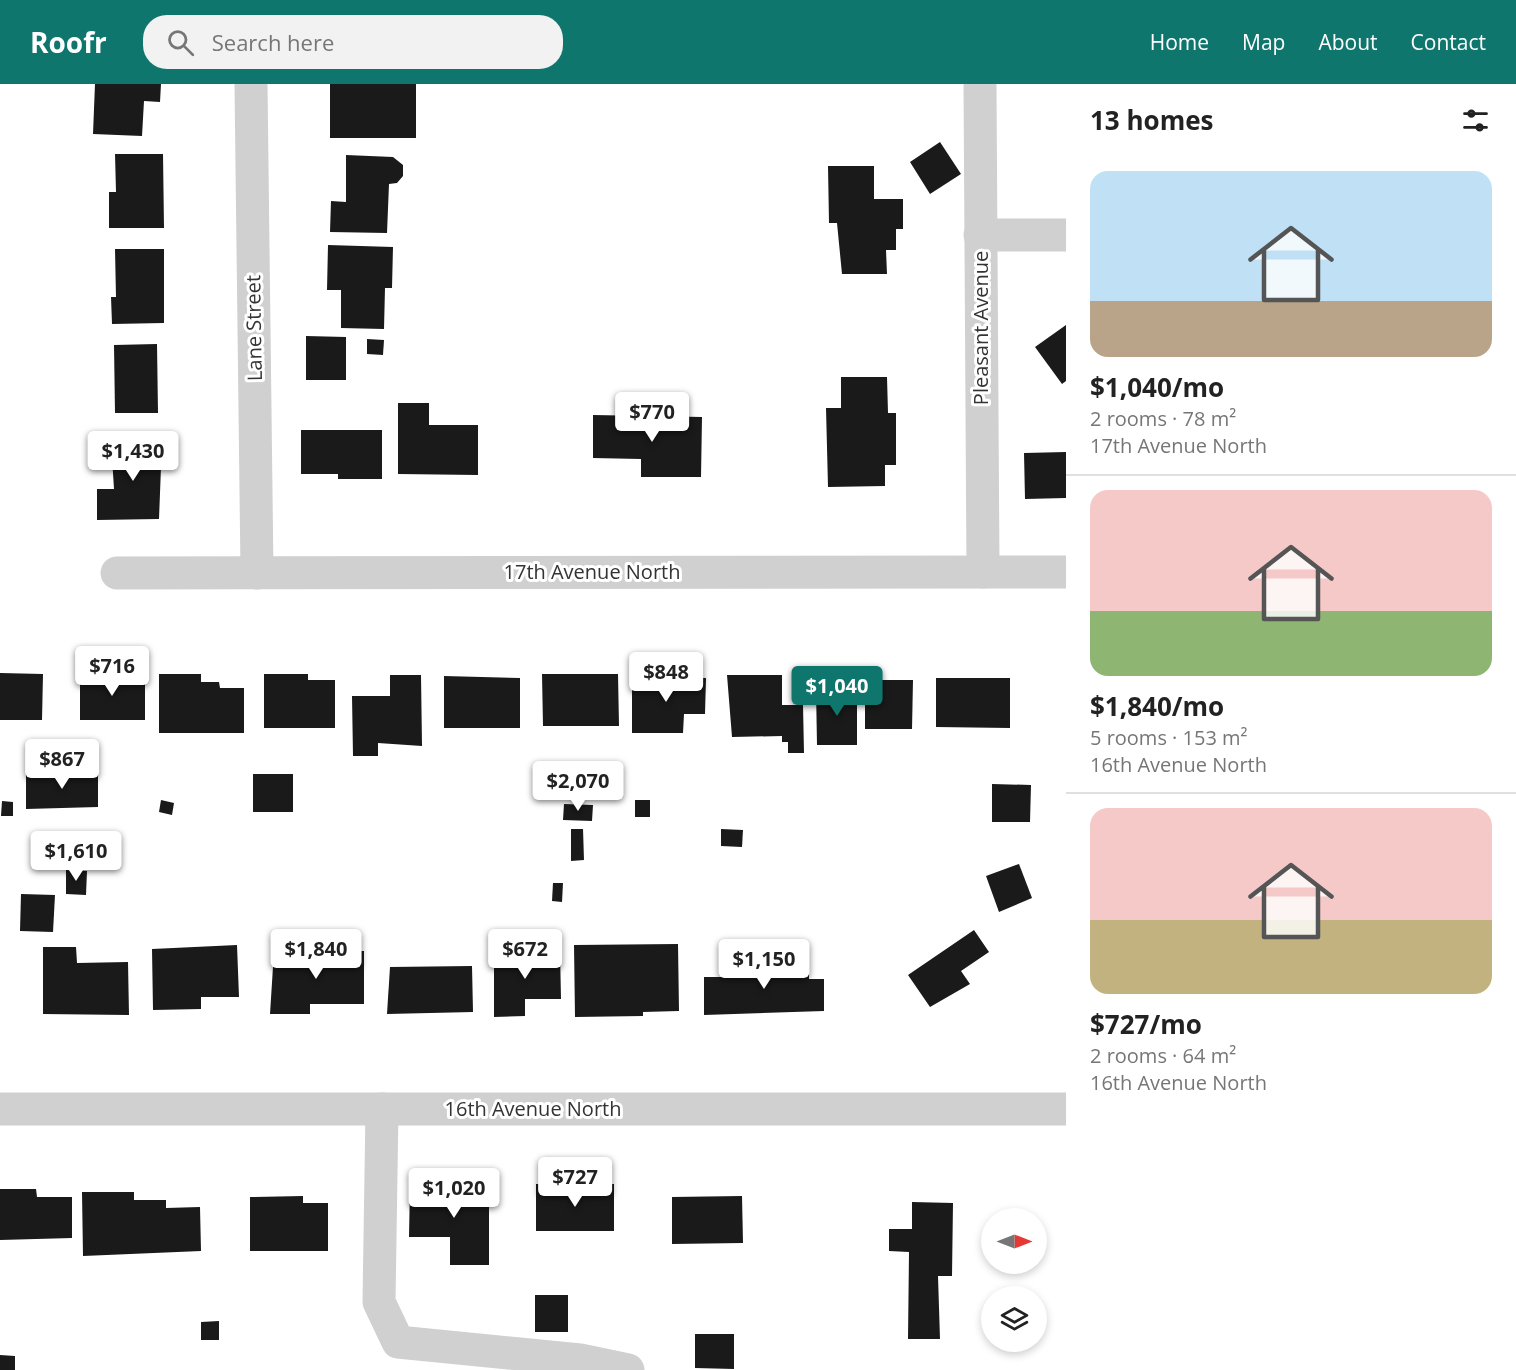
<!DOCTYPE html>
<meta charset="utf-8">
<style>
:root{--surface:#fff;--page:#f2f2f2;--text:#222;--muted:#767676;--line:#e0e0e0;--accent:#0f766e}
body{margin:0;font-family:"Open Sans",sans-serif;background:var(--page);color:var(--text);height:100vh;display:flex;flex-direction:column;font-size:22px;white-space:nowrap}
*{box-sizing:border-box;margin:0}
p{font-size:20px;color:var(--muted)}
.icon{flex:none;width:33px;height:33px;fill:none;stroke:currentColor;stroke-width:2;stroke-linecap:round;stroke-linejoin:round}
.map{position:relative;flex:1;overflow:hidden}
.drawer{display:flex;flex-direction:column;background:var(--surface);width:450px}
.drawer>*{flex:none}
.needle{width:39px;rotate:90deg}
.buttons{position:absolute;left:981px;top:1124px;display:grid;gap:12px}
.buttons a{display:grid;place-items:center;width:66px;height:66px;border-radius:50%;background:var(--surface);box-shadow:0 3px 9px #0003;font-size:30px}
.price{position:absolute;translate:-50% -51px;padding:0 14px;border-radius:6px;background:#fff;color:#222;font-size:20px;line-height:39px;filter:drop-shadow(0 2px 3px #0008)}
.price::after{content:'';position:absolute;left:50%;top:36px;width:18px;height:14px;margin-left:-9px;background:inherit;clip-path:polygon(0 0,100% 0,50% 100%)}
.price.on{background:var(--accent);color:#fff}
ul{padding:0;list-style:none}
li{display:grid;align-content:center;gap:12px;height:318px;padding:0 24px}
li+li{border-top:2px solid var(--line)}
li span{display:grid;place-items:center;height:186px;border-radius:18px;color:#555}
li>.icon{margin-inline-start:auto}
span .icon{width:108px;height:108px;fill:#fffc;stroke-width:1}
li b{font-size:26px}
h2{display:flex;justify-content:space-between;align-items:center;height:72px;padding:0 24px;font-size:26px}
header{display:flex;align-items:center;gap:36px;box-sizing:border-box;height:84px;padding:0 30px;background:var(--accent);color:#fff}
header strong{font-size:28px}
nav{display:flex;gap:33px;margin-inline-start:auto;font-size:21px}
.search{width:420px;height:54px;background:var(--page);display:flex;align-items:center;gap:15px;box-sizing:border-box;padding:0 21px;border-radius:24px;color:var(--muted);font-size:22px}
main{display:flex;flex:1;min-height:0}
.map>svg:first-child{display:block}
.building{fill:#1a1a1a}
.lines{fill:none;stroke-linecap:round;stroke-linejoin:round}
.minor{stroke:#d0d0d0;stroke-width:33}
.labels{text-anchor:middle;stroke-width:6;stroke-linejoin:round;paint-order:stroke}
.street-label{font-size:20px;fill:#333;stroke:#fff}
</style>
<header>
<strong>Roofr</strong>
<div class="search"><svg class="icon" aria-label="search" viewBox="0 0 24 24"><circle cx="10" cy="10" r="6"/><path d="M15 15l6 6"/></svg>Search here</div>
<nav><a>Home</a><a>Map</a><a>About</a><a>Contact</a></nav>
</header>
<main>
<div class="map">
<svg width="1066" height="1286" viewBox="0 0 1066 1286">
<rect width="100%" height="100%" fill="#fff"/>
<!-- building -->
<g class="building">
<path d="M 95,0 L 161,0 L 160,18 L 144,17 L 142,52 L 93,50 Z"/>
<rect x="330" y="0" width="86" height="54"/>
<path d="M 940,58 L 961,90 L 930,110 L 910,78 Z"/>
<path d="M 115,70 L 163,70 L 164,144 L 109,144 L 109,108 L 116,108 Z"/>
<path d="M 346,71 L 393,73 L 403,81 L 403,92 L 397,99 L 389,100 L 387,149 L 330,148 L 331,117 L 346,118 Z"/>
<path d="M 828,82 L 874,82 L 874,115 L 903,115 L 903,145 L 896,145 L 896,166 L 886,166 L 887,190 L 842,190 L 837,139 L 829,139 Z"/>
<path d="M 328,161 L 393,163 L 392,204 L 385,204 L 384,245 L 341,244 L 341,206 L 327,206 Z"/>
<path d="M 115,165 L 164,165 L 164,239 L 112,240 L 111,213 L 116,213 Z"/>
<path d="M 1066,241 L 1066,297 L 1062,300 L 1035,263 Z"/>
<path d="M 306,252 L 346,253 L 346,296 L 306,296 Z"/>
<path d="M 367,255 L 384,256 L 383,271 L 367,270 Z"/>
<path d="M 157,260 L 158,329 L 115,329 L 114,261 Z"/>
<path d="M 841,293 L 887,293 L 888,329 L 896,329 L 896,381 L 885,381 L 885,402 L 828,403 L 826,324 L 841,324 Z"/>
<path d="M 398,319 L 429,319 L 429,341 L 478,341 L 478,391 L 398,390 Z"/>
<path d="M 593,331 L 702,333 L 701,393 L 641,393 L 641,375 L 593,374 Z"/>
<path d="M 301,346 L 382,346 L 382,395 L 338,395 L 338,390 L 301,390 Z"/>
<path d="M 111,357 L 162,357 L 159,435 L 97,436 L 97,405 L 114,405 Z"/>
<path d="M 1066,368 L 1066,414 L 1025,415 L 1024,369 Z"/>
<path d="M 0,589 L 43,590 L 42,636 L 0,636 Z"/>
<rect x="80" y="589" width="65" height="47"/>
<path d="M 159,590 L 201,590 L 201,598 L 219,598 L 220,604 L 244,604 L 244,649 L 159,649 Z"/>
<path d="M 264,590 L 308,590 L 308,596 L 335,596 L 335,644 L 264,644 Z"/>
<path d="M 542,590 L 618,590 L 619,642 L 543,642 Z"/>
<path d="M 390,591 L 421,591 L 422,662 L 378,659 L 378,672 L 353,672 L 352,612 L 390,612 Z"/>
<path d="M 727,591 L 782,591 L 782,621 L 803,621 L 804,669 L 788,669 L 788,658 L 782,658 L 782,652 L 732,653 Z"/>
<path d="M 444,592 L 520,594 L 520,644 L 444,644 Z"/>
<path d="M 632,593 L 706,594 L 705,630 L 684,630 L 683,649 L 632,649 Z"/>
<path d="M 936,594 L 1010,594 L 1010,644 L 936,643 Z"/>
<path d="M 865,596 L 913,596 L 912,645 L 865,645 Z"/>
<path d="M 857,604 L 857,661 L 817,661 L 816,605 Z"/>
<path d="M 26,688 L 98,688 L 98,723 L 26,725 Z"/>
<rect x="253" y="690" width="40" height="38"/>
<path d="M 992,700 L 1031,701 L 1030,738 L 992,738 Z"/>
<path d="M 161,716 L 174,719 L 172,731 L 159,728 Z"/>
<rect x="635" y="716" width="15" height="17"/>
<path d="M 2,717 L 13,718 L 13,732 L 1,732 Z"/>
<path d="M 564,720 L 593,721 L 592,737 L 563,736 Z"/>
<path d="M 571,745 L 583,745 L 584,776 L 571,777 Z"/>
<path d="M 721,745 L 743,746 L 742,763 L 721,762 Z"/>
<path d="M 1019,780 L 1032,814 L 999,828 L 986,792 Z"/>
<path d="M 66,786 L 87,787 L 86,811 L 66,810 Z"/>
<path d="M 553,799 L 563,799 L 562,818 L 552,817 Z"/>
<path d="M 21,810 L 55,811 L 53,848 L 20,847 Z"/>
<path d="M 974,846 L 989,868 L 961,887 L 970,900 L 930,923 L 908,891 Z"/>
<path d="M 678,860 L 679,927 L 643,928 L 643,932 L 575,933 L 574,861 Z"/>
<path d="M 237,861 L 239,913 L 201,913 L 201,925 L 153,926 L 152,865 Z"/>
<path d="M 43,863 L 76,863 L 77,879 L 128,878 L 129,931 L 43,930 Z"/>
<path d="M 274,867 L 364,867 L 364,920 L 310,920 L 310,930 L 270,930 Z"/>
<path d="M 560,867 L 561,915 L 525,915 L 525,932 L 494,933 L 494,868 Z"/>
<path d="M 809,877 L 809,895 L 824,895 L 824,927 L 704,931 L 704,893 L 733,893 L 733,878 Z"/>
<path d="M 472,882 L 473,928 L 387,930 L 390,883 Z"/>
<path d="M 489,1099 L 489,1181 L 450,1181 L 450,1153 L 409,1153 L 410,1101 Z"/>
<rect x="536" y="1100" width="78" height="47"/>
<path d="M 0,1105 L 36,1105 L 37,1113 L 72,1113 L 72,1154 L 0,1156 Z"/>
<path d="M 82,1108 L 134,1108 L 134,1116 L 166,1116 L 166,1124 L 200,1123 L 201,1167 L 83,1172 Z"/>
<path d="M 303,1112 L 303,1119 L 328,1119 L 328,1167 L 250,1167 L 250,1113 Z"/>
<path d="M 742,1112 L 743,1159 L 672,1160 L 672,1113 Z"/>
<path d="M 912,1118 L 953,1119 L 952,1192 L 938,1192 L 940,1255 L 908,1255 L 909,1168 L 889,1167 L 889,1145 L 912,1145 Z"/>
<rect x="535" y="1211" width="33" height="37"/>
<path d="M 219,1237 L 219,1256 L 201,1256 L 201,1238 Z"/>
<path d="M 695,1250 L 734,1250 L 734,1285 L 695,1284 Z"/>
<path d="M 0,1271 L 15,1272 L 15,1286 L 0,1286 Z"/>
</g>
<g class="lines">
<!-- minor -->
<g class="minor">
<path d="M 251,0 L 257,489"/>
<path d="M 980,0 L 983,488"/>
<path d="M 980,151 L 1066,151"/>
<path d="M 117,489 L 1066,488"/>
<path d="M 0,1025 L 1066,1025"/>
<path d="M 382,1025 L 379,1218 L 398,1258 L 580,1276 L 628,1286"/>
</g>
</g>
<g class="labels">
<!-- street labels -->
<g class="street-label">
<text transform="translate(254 244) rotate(-91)" y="7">Lane Street</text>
<text transform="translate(981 244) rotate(-90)" y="7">Pleasant Avenue</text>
<text x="592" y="495">17th Avenue North</text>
<text x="533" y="1032">16th Avenue North</text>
</g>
</g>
</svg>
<div class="buttons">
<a><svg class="needle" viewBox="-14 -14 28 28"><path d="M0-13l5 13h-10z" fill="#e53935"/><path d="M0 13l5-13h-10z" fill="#767676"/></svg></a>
<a><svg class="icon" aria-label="layers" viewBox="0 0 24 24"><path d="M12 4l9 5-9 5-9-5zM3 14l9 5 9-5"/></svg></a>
</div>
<b class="price" style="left:652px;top:359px">$770</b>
<b class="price" style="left:133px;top:398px">$1,430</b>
<b class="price" style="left:112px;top:613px">$716</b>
<b class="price" style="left:666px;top:619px">$848</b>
<b class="price on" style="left:837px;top:633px">$1,040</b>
<b class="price" style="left:62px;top:706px">$867</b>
<b class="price" style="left:578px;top:728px">$2,070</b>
<b class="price" style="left:76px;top:798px">$1,610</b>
<b class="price" style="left:316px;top:896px">$1,840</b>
<b class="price" style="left:525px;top:896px">$672</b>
<b class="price" style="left:764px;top:906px">$1,150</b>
<b class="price" style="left:575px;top:1124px">$727</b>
<b class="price" style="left:454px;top:1135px">$1,020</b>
</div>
<section class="drawer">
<h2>13 homes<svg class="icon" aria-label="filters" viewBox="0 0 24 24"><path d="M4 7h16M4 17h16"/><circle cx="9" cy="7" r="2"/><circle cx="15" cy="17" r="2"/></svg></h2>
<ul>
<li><span style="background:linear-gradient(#bfe0f5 70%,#b9a48a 0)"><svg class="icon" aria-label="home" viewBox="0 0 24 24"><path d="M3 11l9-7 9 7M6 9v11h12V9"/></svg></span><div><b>$1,040/mo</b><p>2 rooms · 78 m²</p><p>17th Avenue North</p></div></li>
<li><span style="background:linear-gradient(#f6c9c9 65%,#8fb573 0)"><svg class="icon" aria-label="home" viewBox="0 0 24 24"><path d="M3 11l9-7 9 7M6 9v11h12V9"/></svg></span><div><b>$1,840/mo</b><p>5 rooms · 153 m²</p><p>16th Avenue North</p></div></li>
<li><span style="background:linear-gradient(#f6c9c9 60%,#c2b280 0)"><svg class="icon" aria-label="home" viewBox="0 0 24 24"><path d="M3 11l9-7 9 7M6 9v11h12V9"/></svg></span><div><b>$727/mo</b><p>2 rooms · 64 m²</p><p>16th Avenue North</p></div></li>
</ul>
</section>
</main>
